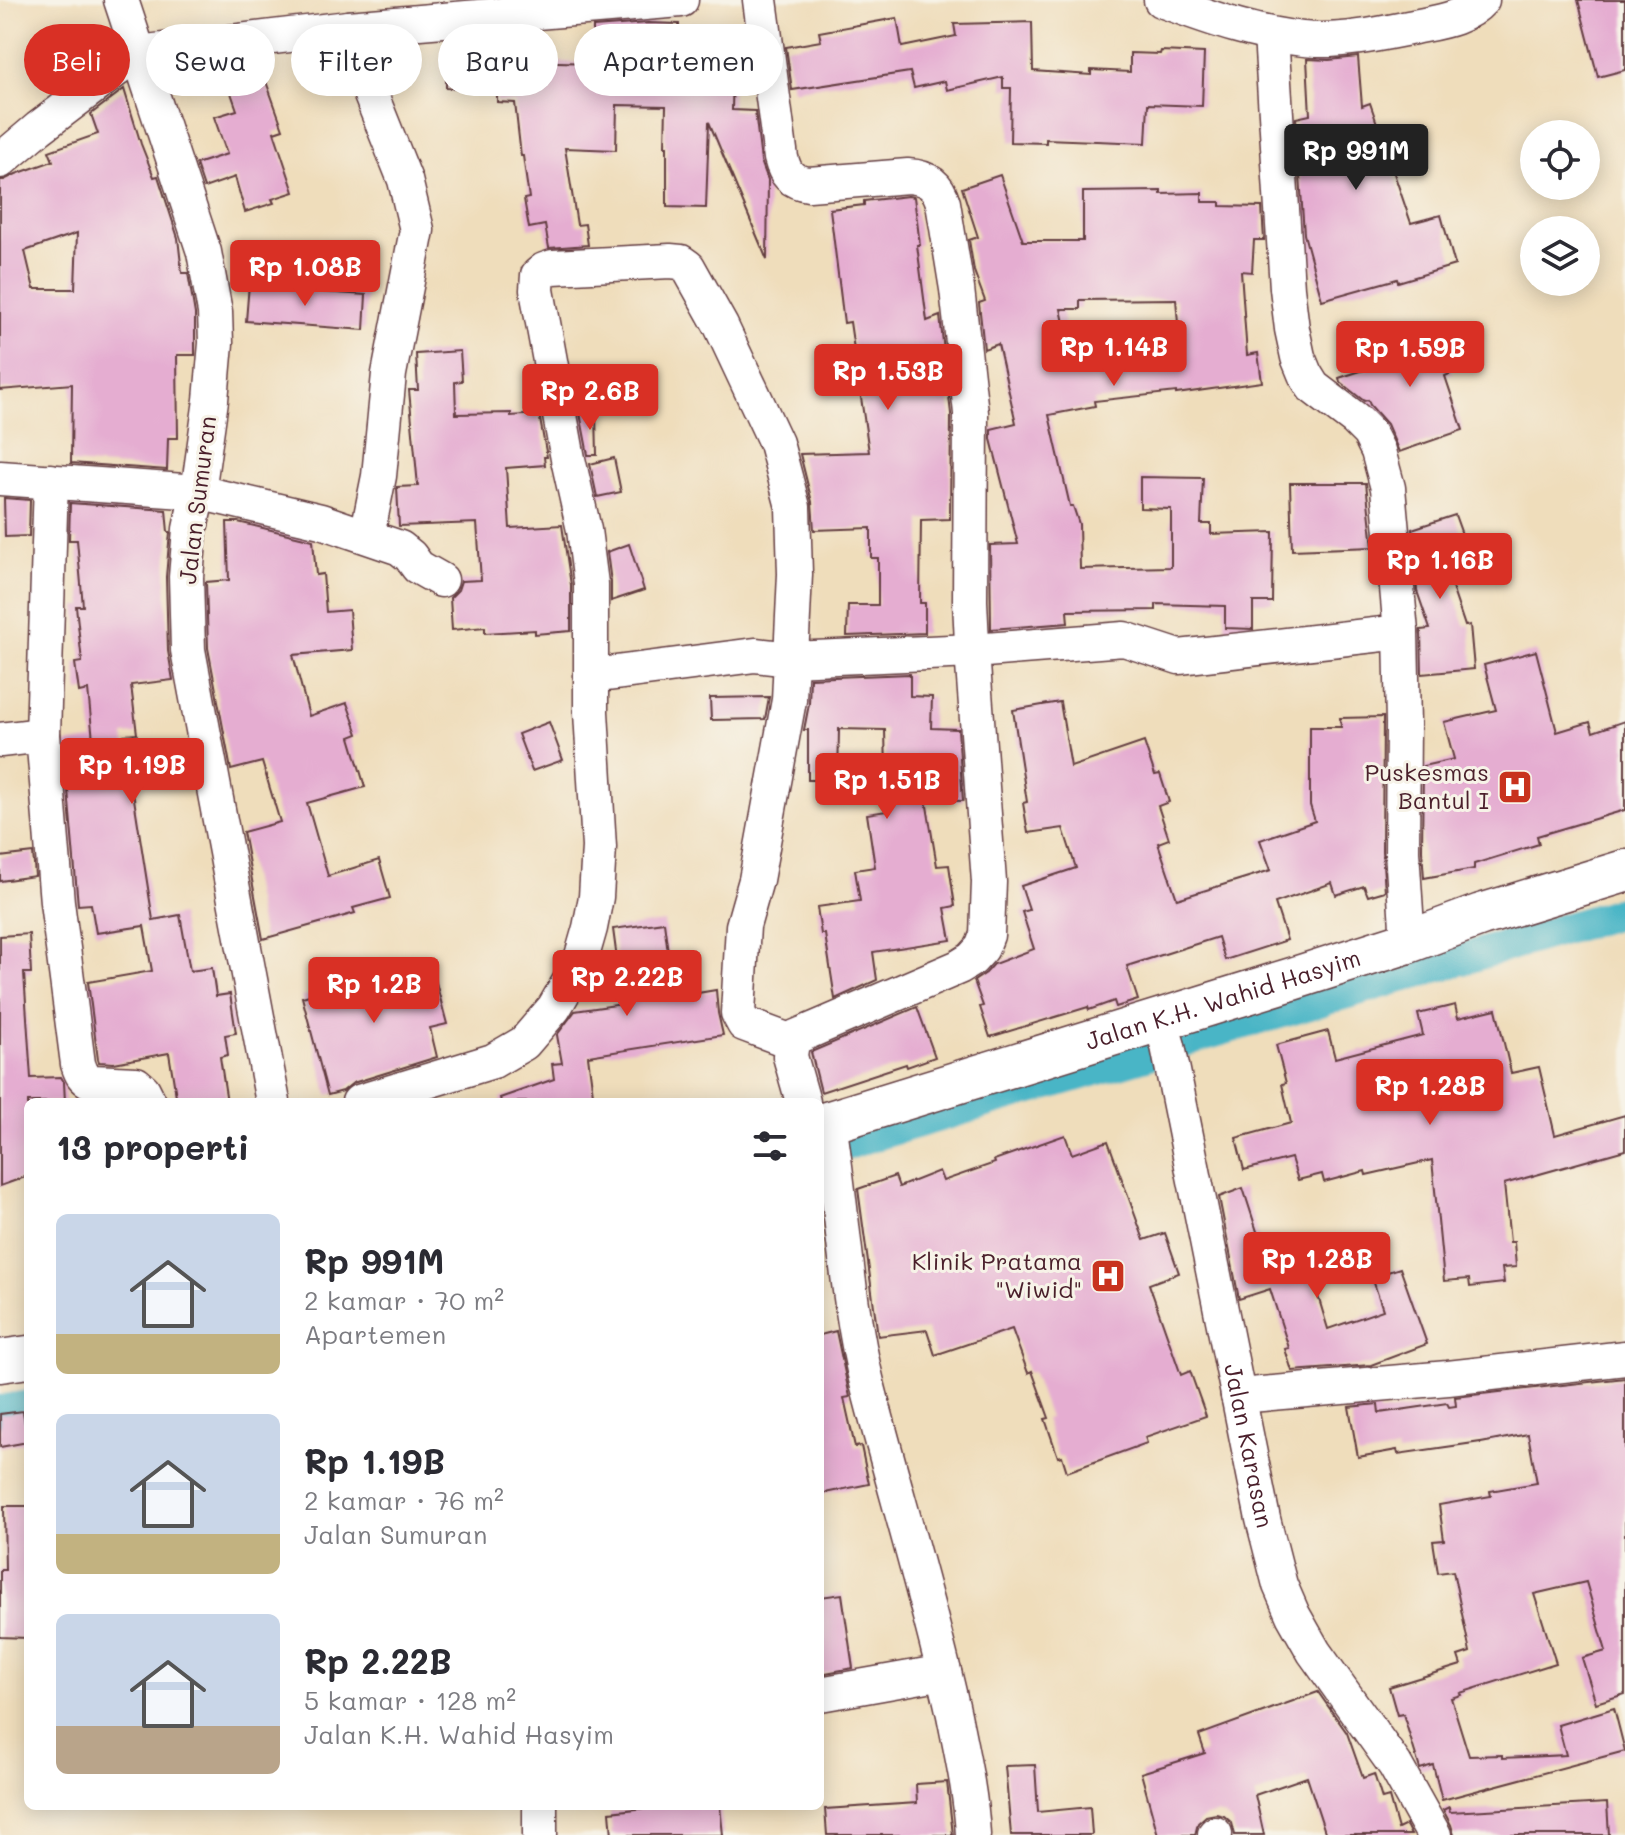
<!DOCTYPE html>
<html lang="id">
<meta charset="utf-8">
<style>
:root{--surface:#fff;--page:#f7f7f7;--text:#2b2b33;--muted:#7c7c81;--accent:#d93025}
body{margin:0;font-family:Mali,sans-serif;background:var(--page);color:var(--text);height:100vh;display:flex;flex-direction:column;font-size:30px;white-space:nowrap}
*{box-sizing:border-box;margin:0}
p{font-size:26px;color:var(--muted)}
.icon{flex:none;width:44px;height:44px;fill:none;stroke:currentColor;stroke-width:2;stroke-linecap:round;stroke-linejoin:round}
.map{position:relative;flex:1;overflow:hidden}
.drawer{position:absolute;left:24px;top:1098px;width:800px;height:712px;display:flex;flex-direction:column;background:var(--surface);border-radius:12px;box-shadow:0 4px 20px #0003}
.drawer>*{flex:none}
.banner{position:absolute;left:24px;top:24px;width:800px;height:72px;display:flex;gap:16px}
.fabs{position:absolute;left:1520px;top:120px;display:grid;gap:16px}
.fabs a{display:grid;place-items:center;width:80px;height:80px;border-radius:50%;background:var(--surface);box-shadow:0 4px 20px #0003;font-size:40px}
.price{position:absolute;translate:-50% -68px;padding:0 18px;border-radius:8px;background:var(--accent);color:#fff;font-size:26px;line-height:52px;filter:drop-shadow(0 2px 4px #0008)}
.price::after{content:'';position:absolute;left:50%;top:48px;width:24px;height:18px;margin-left:-12px;background:inherit;clip-path:polygon(0 0,100% 0,50% 100%)}
.price.selected{background:#222;color:#fff}
ul{padding:0;list-style:none}
li{display:flex;align-items:center;gap:24px;height:200px;padding:0 32px}
li span{display:grid;place-items:center;flex:none;width:224px;height:160px;border-radius:12px;color:#555}
li>.icon{margin-inline-start:auto}
span .icon{width:96px;height:96px;fill:#fffc;stroke-width:1}
li b{font-size:34px}
h2{display:flex;justify-content:space-between;align-items:center;height:96px;padding:0 32px;font-size:34px}
.pill{padding:0 28px;border-radius:36px;background:var(--surface);box-shadow:0 4px 20px #0003;font-size:28px;line-height:72px}
.pill.selected{background:var(--accent);color:#fff}
.map>svg:first-child{display:block}
.lines{fill:none;stroke-linecap:round;stroke-linejoin:round}
.canal{stroke:#4ab5c6;stroke-width:32}
.building{fill:#e5add1;fill-rule:evenodd}
.minor-casing{stroke:#633c41;stroke-width:37}
.major-casing{stroke:#633c41;stroke-width:45}
.minor{stroke:#fff;stroke-width:34}
.major{stroke:#fff;stroke-width:42}
.labels{text-anchor:middle;stroke-width:6;stroke-linejoin:round;paint-order:stroke}
.street-label{font-size:24px;fill:#4a1f2b;stroke:#f7f3e8}
.poi-label{font-size:24px;fill:#4a1f2b;stroke:#f7f3e8;text-anchor:end}
</style>
<div class="map">
<svg width="1625" height="1835" viewBox="0 0 1625 1835">
<rect width="100%" height="100%" fill="#f7f3e8"/>
<filter id="ink" filterUnits="userSpaceOnUse"><feTurbulence type="fractalNoise" baseFrequency=".0125" numOctaves="2"/><feDisplacementMap in="SourceGraphic" scale="16" xChannelSelector="R" yChannelSelector="G"/><feConvolveMatrix kernelMatrix="1 2 1 2 8 2 1 2 1" color-interpolation-filters="sRGB"/></filter>
<filter id="wash" filterUnits="userSpaceOnUse"><feTurbulence type="fractalNoise" baseFrequency=".006" numOctaves="4" result="noise"/><feDisplacementMap in="SourceGraphic" scale="32" xChannelSelector="R" yChannelSelector="G"/><feGaussianBlur stdDeviation="1.8" result="paint"/><feColorMatrix in="noise" values="0 0 0 0 0 0 0 0 0 0 0 0 0 0 0 0 0 1.4 0 .05"/><feComposite in="paint" operator="in"/></filter>
<g filter="url(#wash)">
<rect width="100%" height="100%" fill="#efddbb"/>
<g class="lines">
<!-- canal -->
<g class="canal">
<path d="M 820,1154 L 865,1138 L 1143,1056 L 1181,1042 L 1625,911"/>
<path d="M 0,1411 L 28,1406"/>
</g>
</g>
<g id="blocks">
<!-- building -->
<g class="building">
<path d="M 1578,0 L 1625,0 L 1625,70 L 1598,77 Z"/>
<path d="M 897,18 L 902,47 L 956,36 L 954,24 L 1032,22 L 1033,71 L 1091,75 L 1091,70 L 1130,72 L 1130,53 L 1160,54 L 1161,51 L 1204,53 L 1202,106 L 1148,104 L 1146,143 L 1046,139 L 1046,143 L 1010,142 L 1011,88 L 1003,88 L 1003,77 L 947,90 L 945,81 L 914,88 L 910,72 L 792,90 L 786,47 L 821,41 L 819,32 Z"/>
<path d="M 648,23 L 679,24 L 679,28 L 734,30 L 732,110 L 755,111 L 761,161 L 768,180 L 767,260 L 709,122 L 706,208 L 667,207 L 667,146 L 665,146 L 666,106 L 617,105 L 616,150 L 565,148 L 577,225 L 585,224 L 588,245 L 549,248 L 545,225 L 529,228 L 524,199 L 529,198 L 523,156 L 521,156 L 515,103 L 497,102 L 497,89 L 446,88 L 447,40 L 522,33 L 522,61 L 593,63 L 593,27 Z"/>
<path d="M 1358,57 L 1362,106 L 1370,103 L 1411,223 L 1441,215 L 1455,265 L 1398,282 L 1397,279 L 1322,300 L 1304,234 L 1296,118 L 1310,115 L 1307,59 L 1329,60 Z"/>
<path d="M 258,59 L 283,129 L 274,132 L 294,192 L 272,199 L 274,203 L 245,212 L 235,177 L 204,188 L 196,164 L 227,154 L 214,117 L 237,110 L 222,67 L 239,61 Z"/>
<path d="M 124,89 L 141,144 L 154,177 L 158,176 L 178,238 L 182,273 L 188,273 L 195,314 L 195,355 L 177,355 L 178,438 L 168,438 L 167,470 L 71,463 L 72,384 L 0,390 L 0,180 L 4,180 L 16,174 L 53,161 L 49,151 L 98,134 L 91,114 ZM 77,233 L 75,289 L 34,289 L 25,251 Z"/>
<path d="M 1000,175 L 1023,241 L 1083,241 L 1083,192 L 1161,191 L 1161,194 L 1202,193 L 1202,202 L 1220,202 L 1220,206 L 1262,207 L 1264,240 L 1254,240 L 1252,272 L 1241,271 L 1247,355 L 1258,353 L 1262,382 L 1176,394 L 1176,392 L 1094,401 L 1095,406 L 1049,415 L 1070,506 L 1073,506 L 1079,524 L 1080,569 L 1171,567 L 1171,509 L 1140,508 L 1140,477 L 1203,478 L 1201,524 L 1211,524 L 1211,534 L 1273,532 L 1272,602 L 1253,602 L 1253,629 L 1225,628 L 1225,606 L 1156,604 L 1156,610 L 1067,611 L 1068,623 L 991,629 L 990,545 L 1018,544 L 991,439 L 991,429 L 1016,423 L 998,344 L 984,349 L 979,303 L 985,301 L 974,271 L 969,240 L 978,237 L 962,188 ZM 1176,299 L 1181,360 L 1130,367 L 1130,363 L 1087,367 L 1085,361 L 1073,364 L 1061,309 L 1080,309 L 1080,300 Z"/>
<path d="M 908,196 L 914,197 L 920,245 L 917,245 L 927,321 L 940,316 L 951,414 L 950,519 L 921,520 L 920,603 L 925,603 L 925,633 L 847,636 L 848,605 L 878,605 L 878,558 L 871,558 L 871,528 L 814,530 L 812,502 L 800,454 L 869,452 L 850,322 L 844,323 L 830,209 L 864,205 L 864,201 Z"/>
<path d="M 249,284 L 308,289 L 308,291 L 366,295 L 364,330 L 246,321 Z"/>
<path d="M 1441,327 L 1449,351 L 1446,352 L 1452,373 L 1445,376 L 1463,430 L 1399,452 L 1387,424 L 1370,405 L 1368,400 L 1364,401 L 1340,382 L 1339,378 L 1370,368 L 1365,351 Z"/>
<path d="M 460,351 L 462,381 L 455,382 L 456,414 L 511,413 L 511,416 L 539,414 L 547,457 L 544,457 L 545,465 L 506,468 L 510,528 L 562,525 L 571,585 L 571,631 L 535,634 L 535,630 L 485,633 L 485,627 L 452,630 L 450,598 L 458,590 L 461,581 L 481,580 L 477,523 L 399,526 L 397,487 L 418,486 L 409,390 L 418,390 L 416,354 Z"/>
<path d="M 596,412 L 597,455 L 588,455 L 580,413 Z"/>
<path d="M 614,458 L 621,492 L 597,497 L 590,464 Z"/>
<path d="M 1290,483 L 1366,483 L 1373,547 L 1292,550 Z"/>
<path d="M 4,498 L 30,500 L 29,536 L 5,537 Z"/>
<path d="M 70,503 L 166,510 L 168,532 L 170,532 L 166,577 L 168,651 L 173,680 L 131,685 L 137,734 L 124,735 L 130,786 L 132,786 L 153,920 L 180,915 L 190,971 L 212,968 L 216,996 L 230,994 L 236,1033 L 225,1035 L 228,1055 L 220,1057 L 227,1102 L 177,1102 L 169,1053 L 114,1063 L 99,1062 L 98,1059 L 88,982 L 152,971 L 144,926 L 96,933 L 91,904 L 78,905 L 64,744 L 93,740 L 88,690 L 79,692 L 75,663 L 82,662 L 76,606 L 83,606 L 77,540 L 69,540 Z"/>
<path d="M 1455,515 L 1464,540 L 1439,549 L 1465,626 L 1470,625 L 1474,669 L 1422,674 L 1421,630 L 1430,629 L 1417,591 L 1412,529 Z"/>
<path d="M 227,522 L 238,522 L 313,540 L 316,575 L 323,574 L 326,612 L 349,610 L 352,650 L 293,655 L 309,716 L 347,703 L 358,734 L 350,737 L 365,787 L 307,803 L 328,876 L 379,860 L 390,898 L 353,908 L 355,913 L 263,939 L 243,832 L 280,822 L 262,762 L 231,770 L 208,648 L 206,582 L 229,580 Z"/>
<path d="M 629,544 L 644,590 L 611,601 L 611,582 L 607,552 Z"/>
<path d="M 1536,651 L 1557,732 L 1590,722 L 1593,732 L 1625,721 L 1625,810 L 1537,836 L 1539,844 L 1474,864 L 1474,869 L 1424,878 L 1422,850 L 1423,766 L 1454,759 L 1444,722 L 1496,710 L 1484,665 Z"/>
<path d="M 910,674 L 910,696 L 932,697 L 931,728 L 958,729 L 963,801 L 926,800 L 937,866 L 949,865 L 955,906 L 945,908 L 951,940 L 873,952 L 877,980 L 835,999 L 825,934 L 821,934 L 817,907 L 860,901 L 855,870 L 875,867 L 867,814 L 887,811 L 885,730 L 839,729 L 838,780 L 808,780 L 808,730 L 804,730 L 809,704 L 810,678 Z"/>
<path d="M 769,697 L 765,719 L 711,720 L 710,698 Z"/>
<path d="M 1060,702 L 1071,767 L 1144,742 L 1155,775 L 1160,774 L 1169,802 L 1158,806 L 1169,839 L 1158,843 L 1177,899 L 1271,870 L 1260,840 L 1315,821 L 1310,805 L 1310,727 L 1341,727 L 1340,718 L 1383,717 L 1382,851 L 1385,891 L 1368,896 L 1364,886 L 1336,895 L 1332,883 L 1275,903 L 1287,940 L 1225,960 L 1218,937 L 1127,966 L 1138,1000 L 1116,1007 L 1114,1001 L 1089,1010 L 1088,1007 L 990,1037 L 980,1007 L 983,1006 L 974,981 L 986,973 L 994,964 L 1034,949 L 1022,912 L 1029,910 L 1021,886 L 1076,868 L 1063,828 L 1028,833 L 1023,803 L 1027,802 L 1013,710 Z"/>
<path d="M 549,722 L 563,760 L 532,771 L 518,734 Z"/>
<path d="M 33,853 L 35,876 L 0,881 L 0,857 Z"/>
<path d="M 664,922 L 674,997 L 716,990 L 718,1013 L 723,1035 L 588,1056 L 594,1102 L 501,1102 L 500,1098 L 554,1079 L 552,1064 L 562,1063 L 557,1035 L 575,1011 L 623,1004 L 613,929 Z"/>
<path d="M 29,934 L 31,973 L 24,973 L 31,1078 L 61,1077 L 64,1082 L 65,1102 L 28,1102 L 28,1176 L 0,1186 L 0,936 Z"/>
<path d="M 407,961 L 412,981 L 434,975 L 447,1024 L 430,1028 L 437,1057 L 353,1083 L 343,1091 L 328,1095 L 302,997 L 339,987 L 337,980 Z"/>
<path d="M 1455,1005 L 1458,1018 L 1496,1009 L 1511,1073 L 1539,1067 L 1555,1135 L 1625,1115 L 1625,1150 L 1504,1184 L 1510,1242 L 1514,1242 L 1516,1267 L 1502,1268 L 1504,1283 L 1470,1287 L 1469,1279 L 1444,1281 L 1432,1160 L 1366,1175 L 1365,1171 L 1324,1182 L 1322,1174 L 1298,1180 L 1291,1158 L 1244,1170 L 1236,1138 L 1291,1123 L 1282,1084 L 1286,1083 L 1276,1045 L 1328,1031 L 1335,1058 L 1423,1035 L 1418,1014 Z"/>
<path d="M 917,1007 L 935,1057 L 907,1067 L 906,1064 L 821,1092 L 811,1052 Z"/>
<path d="M 1065,1135 L 1072,1154 L 1108,1141 L 1144,1240 L 1165,1233 L 1179,1273 L 1149,1284 L 1181,1375 L 1190,1371 L 1206,1416 L 1145,1437 L 1147,1443 L 1067,1472 L 1062,1456 L 1058,1457 L 1045,1419 L 1049,1418 L 1032,1371 L 1028,1373 L 1012,1329 L 935,1355 L 927,1330 L 878,1336 L 858,1189 L 895,1176 L 899,1187 L 939,1171 L 943,1181 L 995,1163 L 994,1160 Z"/>
<path d="M 1243,1188 L 1262,1247 L 1280,1241 L 1285,1253 L 1314,1243 L 1323,1272 L 1312,1276 L 1328,1329 L 1383,1310 L 1372,1277 L 1400,1268 L 1427,1344 L 1371,1365 L 1292,1371 L 1285,1349 L 1289,1348 L 1270,1289 L 1239,1299 L 1219,1197 Z"/>
<path d="M 836,1331 L 850,1397 L 844,1398 L 855,1447 L 861,1446 L 869,1484 L 820,1494 L 820,1335 Z"/>
<path d="M 1625,1378 L 1625,1694 L 1596,1703 L 1582,1658 L 1606,1651 L 1586,1582 L 1534,1594 L 1556,1663 L 1460,1693 L 1461,1695 L 1451,1698 L 1469,1756 L 1502,1755 L 1502,1758 L 1566,1755 L 1558,1725 L 1614,1708 L 1625,1751 L 1442,1800 L 1433,1765 L 1420,1769 L 1403,1714 L 1397,1715 L 1389,1687 L 1461,1665 L 1458,1656 L 1470,1652 L 1453,1571 L 1438,1573 L 1433,1541 L 1444,1540 L 1439,1505 L 1491,1496 L 1490,1491 L 1537,1483 L 1528,1434 L 1481,1443 L 1481,1442 L 1398,1454 L 1397,1450 L 1358,1457 L 1349,1407 L 1378,1404 L 1379,1413 L 1447,1403 L 1449,1407 L 1456,1406 L 1455,1397 Z"/>
<path d="M 23,1411 L 28,1442 L 0,1447 L 0,1414 Z"/>
<path d="M 4,1506 L 28,1506 L 28,1638 L 0,1637 L 0,1570 L 5,1570 Z"/>
<path d="M 842,1594 L 853,1668 L 820,1674 L 820,1597 Z"/>
<path d="M 1318,1692 L 1347,1733 L 1363,1778 L 1374,1774 L 1382,1799 L 1389,1797 L 1398,1829 L 1406,1825 L 1411,1835 L 1326,1835 L 1307,1777 L 1255,1795 L 1264,1835 L 1235,1835 L 1232,1823 L 1224,1816 L 1216,1814 L 1206,1816 L 1198,1823 L 1195,1835 L 1158,1835 L 1141,1773 L 1205,1753 L 1199,1735 Z"/>
<path d="M 1035,1765 L 1038,1812 L 1090,1807 L 1092,1835 L 1011,1835 L 1005,1766 Z"/>
<path d="M 947,1782 L 953,1835 L 827,1835 L 825,1809 L 917,1803 L 916,1784 Z"/>
<path d="M 1607,1803 L 1609,1835 L 1454,1835 L 1451,1825 L 1443,1810 L 1449,1807 L 1450,1812 Z"/>
<path d="M 663,1806 L 720,1806 L 723,1835 L 612,1835 L 610,1812 Z"/>
</g>
</g>
</g>
<g filter="url(#ink)">
<use href="#blocks" fill-opacity="0" stroke="#633c41" stroke-width="2"/>
<g class="lines">
<!-- minor casing -->
<g class="minor-casing">
<g id="minor">
<path d="M 121,0 L 204,252 L 215,312 L 216,343 L 211,400 L 198,492 L 190,529 L 186,577 L 188,650 L 273,1102"/>
<path d="M 760,0 L 781,158 C 785,174 791,182 809,184 L 908,176 C 926,177 938,184 943,203 L 957,289 L 971,413 L 970,601 L 973,665 L 989,882 L 987,935 L 982,948 L 972,959 L 959,967 L 817,1028 L 796,1037 L 792,1042 L 790,1056 L 803,1102"/>
<path d="M 1161,0 C 1212,19 1263,37 1316,40 C 1349,41 1383,33 1414,27 C 1438,22 1465,19 1482,0"/>
<path d="M 348,28 L 371,95 L 405,180 L 417,230 L 389,374 L 379,476 L 367,536"/>
<path d="M 1271,35 L 1287,288 L 1292,329 L 1298,357 L 1305,374 L 1313,387 L 1355,419 L 1369,433 L 1378,451 L 1388,488 L 1401,632 L 1403,724 L 1402,851 L 1408,942"/>
<path d="M 0,161 L 39,128 L 138,53 L 348,28 L 681,0"/>
<path d="M 0,478 L 198,492 L 321,521 L 400,548 L 410,556 L 418,567 L 441,580"/>
<path d="M 51,481 L 43,735 L 57,902 L 78,1064 C 81,1073 83,1078 92,1082 L 136,1084 L 143,1090 L 149,1102"/>
<path d="M 592,676 L 755,655 L 791,659 L 973,651 L 1124,639 L 1179,657 L 1401,632"/>
<path d="M 0,740 L 43,735"/>
<path id="s1" d="M 1160,1019 L 1168,1046 L 1263,1519 L 1280,1585 L 1293,1615 L 1314,1652 L 1395,1765 L 1434,1835"/>
<path d="M 359,1102 L 493,1061 L 524,1043 L 554,1008 L 571,979 L 582,956 L 590,928 L 596,897 L 599,847 L 591,712 L 591,584 L 584,530 L 568,459 L 537,290 L 538,275 L 544,270 L 553,267 L 670,261 L 681,262 L 688,267 L 721,326 L 776,443 L 793,507 L 795,574 L 789,700 L 756,880 L 743,926 L 738,1013 L 744,1024 L 792,1042"/>
<path d="M 829,1123 C 843,1212 846,1299 868,1387 C 896,1496 930,1605 954,1715 C 962,1755 971,1795 973,1835"/>
<path d="M 1238,1396 L 1448,1378 L 1625,1358"/>
<path d="M 820,1694 L 944,1672"/>
<path d="M 1215,1834 L 1215,1835"/>
<path d="M 540,1835 L 540,1806"/>
</g>
</g>
<!-- major casing -->
<g class="major-casing">
<g id="major">
<path id="s2" d="M 820,1125 L 1292,979 L 1408,942 L 1481,915 L 1625,871"/>
<path d="M 0,1361 L 28,1357"/>
</g>
</g>
<!-- minor -->
<use href="#minor" class="minor"/>
<!-- major -->
<use href="#major" class="major"/>
</g>
</g>
<!-- icons -->
<defs>
<g id="hospital-square" transform="scale(1.8)"><rect x="-9" y="-9" width="18" height="18" rx="4" fill="#c8321e" stroke="#f7f3e8"/><path d="M-5-5h3v3.5h4V-5h3V5h-3V1.5h-4V5h-3Z" fill="#fff"/></g>
</defs>
<g fill-rule="evenodd">
<use href="#hospital-square" x="1515" y="787"/>
<use href="#hospital-square" x="1108" y="1276"/>
</g>
<g class="labels">
<!-- street labels -->
<g class="street-label">
<text transform="translate(198 500) rotate(-83)" y="8">Jalan Sumuran</text>
<text dy="8" stroke="none"><textPath href="#s2" startOffset="422">Jalan K.H. Wahid Hasyim</textPath></text>
<text dy="8" stroke="none"><textPath href="#s1" startOffset="436">Jalan Karasan</textPath></text>
</g>
<!-- poi labels -->
<g class="poi-label">
<text x="1489" y="781">Puskesmas<tspan x="1489" dy="28">Bantul I</tspan></text>
<text x="1082" y="1270">Klinik Pratama<tspan x="1082" dy="28">"Wiwid"</tspan></text>
</g>
</g>
</svg>
<div class="fabs">
<a><svg class="icon" aria-label="locate" viewBox="0 0 24 24"><circle cx="12" cy="12" r="6"/><path d="M12 2v4M12 18v4M2 12h4M18 12h4"/></svg></a>
<a><svg class="icon" aria-label="layers" viewBox="0 0 24 24"><path d="M12 4l9 5-9 5-9-5zM3 14l9 5 9-5"/></svg></a>
</div>
<b class="price selected" style="left:1356px;top:192px">Rp 991M</b>
<b class="price" style="left:305px;top:308px">Rp 1.08B</b>
<b class="price" style="left:1114px;top:388px">Rp 1.14B</b>
<b class="price" style="left:1410px;top:389px">Rp 1.59B</b>
<b class="price" style="left:888px;top:412px">Rp 1.53B</b>
<b class="price" style="left:590px;top:432px">Rp 2.6B</b>
<b class="price" style="left:1440px;top:601px">Rp 1.16B</b>
<b class="price" style="left:132px;top:806px">Rp 1.19B</b>
<b class="price" style="left:887px;top:821px">Rp 1.51B</b>
<b class="price" style="left:627px;top:1018px">Rp 2.22B</b>
<b class="price" style="left:374px;top:1025px">Rp 1.2B</b>
<b class="price" style="left:1430px;top:1127px">Rp 1.28B</b>
<b class="price" style="left:1317px;top:1300px">Rp 1.28B</b>
<div class="banner">
<a class="pill selected">Beli</a>
<a class="pill">Sewa</a>
<a class="pill">Filter</a>
<a class="pill">Baru</a>
<a class="pill">Apartemen</a>
</div>
<section class="drawer">
<h2>13 properti<svg class="icon" aria-label="filters" viewBox="0 0 24 24"><path d="M4 7h16M4 17h16"/><circle cx="9" cy="7" r="2"/><circle cx="15" cy="17" r="2"/></svg></h2>
<ul>
<li><span style="background:linear-gradient(#c9d6e8 75%,#c2b280 0)"><svg class="icon" aria-label="home" viewBox="0 0 24 24"><path d="M3 11l9-7 9 7M6 9v11h12V9"/></svg></span><div><b>Rp 991M</b><p>2 kamar · 70 m²</p><p>Apartemen</p></div></li>
<li><span style="background:linear-gradient(#c9d6e8 75%,#c2b280 0)"><svg class="icon" aria-label="home" viewBox="0 0 24 24"><path d="M3 11l9-7 9 7M6 9v11h12V9"/></svg></span><div><b>Rp 1.19B</b><p>2 kamar · 76 m²</p><p>Jalan Sumuran</p></div></li>
<li><span style="background:linear-gradient(#c9d6e8 70%,#b9a48a 0)"><svg class="icon" aria-label="home" viewBox="0 0 24 24"><path d="M3 11l9-7 9 7M6 9v11h12V9"/></svg></span><div><b>Rp 2.22B</b><p>5 kamar · 128 m²</p><p>Jalan K.H. Wahid Hasyim</p></div></li>
</ul>
</section>
</div>
